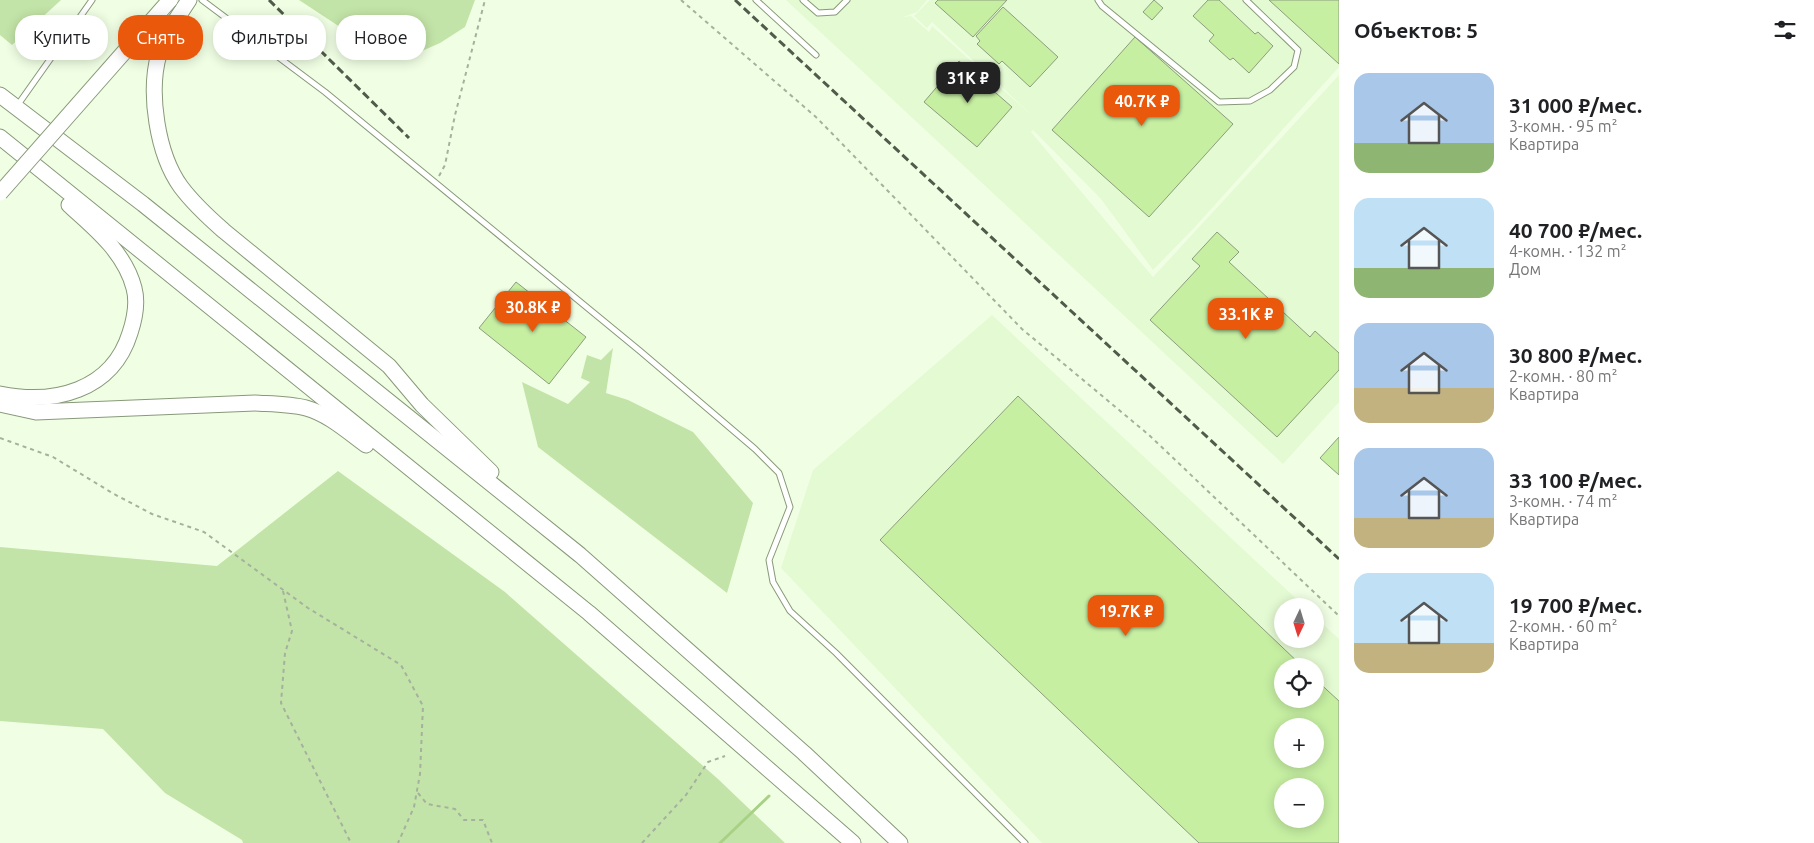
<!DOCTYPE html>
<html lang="ru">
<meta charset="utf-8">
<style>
:root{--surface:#fff;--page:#f2f2f2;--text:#202124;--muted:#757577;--accent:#ea580c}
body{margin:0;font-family:Ubuntu,sans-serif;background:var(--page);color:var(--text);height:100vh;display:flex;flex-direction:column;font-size:19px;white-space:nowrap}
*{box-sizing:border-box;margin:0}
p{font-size:16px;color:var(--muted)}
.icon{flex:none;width:28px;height:28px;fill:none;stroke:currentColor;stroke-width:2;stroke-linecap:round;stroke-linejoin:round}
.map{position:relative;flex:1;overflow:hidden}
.drawer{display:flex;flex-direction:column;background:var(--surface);width:475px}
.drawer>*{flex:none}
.top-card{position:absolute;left:15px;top:15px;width:475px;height:45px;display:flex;gap:10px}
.needle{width:32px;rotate:184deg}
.tools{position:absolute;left:1274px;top:598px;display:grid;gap:10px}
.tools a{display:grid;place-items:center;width:50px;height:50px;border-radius:50%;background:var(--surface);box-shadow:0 2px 12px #0003;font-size:25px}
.price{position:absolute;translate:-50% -42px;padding:0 11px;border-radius:10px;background:var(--accent);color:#fff;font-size:16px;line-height:32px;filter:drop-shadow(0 1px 2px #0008)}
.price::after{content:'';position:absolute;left:50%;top:30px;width:15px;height:11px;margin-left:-8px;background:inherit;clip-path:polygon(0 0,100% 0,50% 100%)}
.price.selected{background:#222;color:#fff}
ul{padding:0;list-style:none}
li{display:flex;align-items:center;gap:15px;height:125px;padding:0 15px}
li span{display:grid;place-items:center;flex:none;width:140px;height:100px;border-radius:15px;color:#555}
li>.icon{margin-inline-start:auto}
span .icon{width:60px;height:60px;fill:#fffc;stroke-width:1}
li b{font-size:21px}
h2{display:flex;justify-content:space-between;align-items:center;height:60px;padding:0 15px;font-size:21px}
.pill{padding:0 18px;border-radius:20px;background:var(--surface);box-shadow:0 2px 12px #0003;font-size:18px;line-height:45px}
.pill.selected{background:var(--accent);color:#fff}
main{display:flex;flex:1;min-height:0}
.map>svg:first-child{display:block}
.built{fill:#e4fad2;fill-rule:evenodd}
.green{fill:#c3e4a8}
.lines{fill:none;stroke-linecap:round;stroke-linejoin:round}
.stream{stroke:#a9d186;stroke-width:3}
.building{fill:#c6efa2;stroke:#8c9d7e;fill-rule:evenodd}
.lane-casing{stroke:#88997a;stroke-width:7}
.primary-casing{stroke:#88997a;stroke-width:17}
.path{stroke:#a5b19c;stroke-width:2;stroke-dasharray:4 4;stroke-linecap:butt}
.lane{stroke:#fff;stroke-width:5}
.primary{stroke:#fff;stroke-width:15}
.rail{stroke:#515a4b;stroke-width:3;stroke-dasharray:8 4;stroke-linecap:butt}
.primary-bridge-casing{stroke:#88997a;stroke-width:17;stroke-linecap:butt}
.primary-bridge{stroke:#fff;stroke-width:15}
</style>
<main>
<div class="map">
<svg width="1339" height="843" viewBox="0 0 1339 843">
<rect width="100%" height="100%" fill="#f0ffe4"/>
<!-- built -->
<g class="built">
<path d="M 786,0 L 927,0 L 917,12 L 903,17 L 911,16 L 929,32 L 932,26 L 1039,122 L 932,22 L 927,28 L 914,16 L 930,0 L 1339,0 L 1339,67 L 1194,228 L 1153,270 L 1101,199 L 1033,130 L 1031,132 L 1153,277 L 1339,75 L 1339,402 L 1283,464 Z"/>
<path d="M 992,315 L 1304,606 L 1282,606 L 1282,639 L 1315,639 L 1315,617 L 1339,639 L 1339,843 L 1042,843 L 781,568 L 813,470 ZM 1282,666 L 1315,666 L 1315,699 L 1282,699 ZM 1282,726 L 1315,726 L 1315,759 L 1282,759 ZM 1282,786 L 1315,786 L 1315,819 L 1282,819 Z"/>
</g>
<!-- green -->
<g class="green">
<path d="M 0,0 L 61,0 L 12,45 L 0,35 Z"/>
<path d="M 299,0 L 475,0 L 465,27 L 440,43 L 404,59 L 372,48 Z"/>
<path d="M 613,348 L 606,393 L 628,400 L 693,432 L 753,503 L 727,593 L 538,447 L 522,382 L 568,404 L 590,382 L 581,378 L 587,355 L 601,360 Z"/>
<path d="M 338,471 L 505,592 L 718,779 L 785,843 L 243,843 L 242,840 L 165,793 L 103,729 L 0,721 L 0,547 L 217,566 Z"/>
</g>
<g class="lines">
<!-- stream -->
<path class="stream" d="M 720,843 L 769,796"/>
</g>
<!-- building -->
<g class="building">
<path d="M 938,0 L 1007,0 L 973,37 L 935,3 Z"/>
<path d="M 1154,0 L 1163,8 L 1152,20 L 1143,12 Z"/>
<path d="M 1208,0 L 1219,0 L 1255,34 L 1258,32 L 1273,46 L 1249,73 L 1233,58 L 1230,60 L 1209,41 L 1214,35 L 1193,16 Z"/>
<path d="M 1269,0 L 1339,0 L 1339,64 Z"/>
<path d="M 1003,7 L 1058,57 L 1030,87 L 1002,61 L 999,64 L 977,44 L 980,41 L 976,36 Z"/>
<path d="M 1135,37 L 1233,124 L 1149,217 L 1052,130 Z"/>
<path d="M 959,61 L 1012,107 L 977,147 L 924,102 Z"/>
<path d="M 1217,232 L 1239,252 L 1229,262 L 1310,337 L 1315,331 L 1339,353 L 1339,370 L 1277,437 L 1150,320 L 1200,266 L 1192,259 Z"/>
<path d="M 516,282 L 586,337 L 549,384 L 479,328 Z"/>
<path d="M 1018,396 L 1302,666 L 1282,666 L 1282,699 L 1315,699 L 1315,679 L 1339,701 L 1339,843 L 1199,843 L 880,540 ZM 1282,726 L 1315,726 L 1315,759 L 1282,759 ZM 1282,786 L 1315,786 L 1315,819 L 1282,819 Z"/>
<path d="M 1339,437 L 1339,475 L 1320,458 Z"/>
</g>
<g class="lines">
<!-- lane casing -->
<g class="lane-casing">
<g id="lane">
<path d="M 202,0 L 325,92 L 640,351 L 755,449 L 779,473 L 790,507 L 769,560 L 773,582 L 790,611 L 836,653 L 1025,843"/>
<path d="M 756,0 L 816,55"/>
<path d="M 803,0 L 818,13 L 835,12 L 847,0"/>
<path d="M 1098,0 L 1102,6 L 1219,102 L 1250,101 L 1270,90 L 1294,67 L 1298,50 L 1246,0"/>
<path d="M 17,106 L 92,0"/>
</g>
</g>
<!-- primary casing -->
<g class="primary-casing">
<g id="primary">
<path d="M 189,0 C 178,17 165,34 159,54 C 148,92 157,154 181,187 C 193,203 208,217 224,231 L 389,366 L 422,405 L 491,472"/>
<path d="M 0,95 L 143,204 L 580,555 L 804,753 L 900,843"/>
<path d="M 0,137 L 589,613 L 853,843"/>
<path d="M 0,394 C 54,405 112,391 130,333 C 135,318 138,303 134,288 C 125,253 95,228 69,205"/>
<path d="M 0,404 L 36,412 L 255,403 C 271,404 290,404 306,408 C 328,414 347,431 366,445"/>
</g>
</g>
<!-- path -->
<g class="path">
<path d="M 681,0 L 817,118 L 1022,329 L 1149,435 L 1339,616"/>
<path d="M 439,176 L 445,165 L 455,115 L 485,0"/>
<path d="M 0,438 L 53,457 L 114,494 L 152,514 L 204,532 L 308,608 L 401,665 L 423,706 L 420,774 L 414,807 L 398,843"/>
<path d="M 283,591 L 292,631 L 285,653 L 281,703 L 351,843"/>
<path d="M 418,793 L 427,804 L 455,809 L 464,820 L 483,820 L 492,843"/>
<path d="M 642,843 L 686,795 L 708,762 L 725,756"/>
</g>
<!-- lane -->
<use href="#lane" class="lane"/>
<!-- primary -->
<use href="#primary" class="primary"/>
<!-- rail -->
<g class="rail">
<path d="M 269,0 L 409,138"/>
<path d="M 735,0 L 1339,559"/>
</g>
<!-- primary-bridge casing -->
<g class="primary-bridge-casing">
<path id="primary-bridge" d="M 0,193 L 170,0"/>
</g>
<!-- primary-bridge -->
<use href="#primary-bridge" class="primary-bridge"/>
</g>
</svg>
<div class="tools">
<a><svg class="needle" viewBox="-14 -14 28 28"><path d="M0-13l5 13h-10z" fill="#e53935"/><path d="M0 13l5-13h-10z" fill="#757577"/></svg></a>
<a><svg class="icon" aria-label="locate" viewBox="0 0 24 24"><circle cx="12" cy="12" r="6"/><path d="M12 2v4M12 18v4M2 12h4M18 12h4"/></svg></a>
<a>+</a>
<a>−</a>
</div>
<b class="price selected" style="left:968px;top:104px">31K ₽</b>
<b class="price" style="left:1142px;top:127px">40.7K ₽</b>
<b class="price" style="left:533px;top:333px">30.8K ₽</b>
<b class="price" style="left:1246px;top:340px">33.1K ₽</b>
<b class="price" style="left:1126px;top:637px">19.7K ₽</b>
<div class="top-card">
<a class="pill">Купить</a>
<a class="pill selected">Снять</a>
<a class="pill">Фильтры</a>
<a class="pill">Новое</a>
</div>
</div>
<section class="drawer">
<h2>Объектов: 5<svg class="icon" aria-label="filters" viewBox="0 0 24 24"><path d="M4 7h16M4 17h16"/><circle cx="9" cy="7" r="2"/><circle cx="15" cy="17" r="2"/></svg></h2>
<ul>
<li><span style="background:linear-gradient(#a9c7e8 70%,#8fb573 0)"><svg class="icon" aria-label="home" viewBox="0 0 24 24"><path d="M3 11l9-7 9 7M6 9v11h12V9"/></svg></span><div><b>31 000 ₽/мес.</b><p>3-комн. · 95 m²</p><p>Квартира</p></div></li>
<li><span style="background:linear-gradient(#bfe0f5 70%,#8fb573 0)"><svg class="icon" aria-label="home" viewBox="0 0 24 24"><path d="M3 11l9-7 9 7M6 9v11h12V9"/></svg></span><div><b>40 700 ₽/мес.</b><p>4-комн. · 132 m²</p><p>Дом</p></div></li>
<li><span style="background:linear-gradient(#a9c7e8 65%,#c2b280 0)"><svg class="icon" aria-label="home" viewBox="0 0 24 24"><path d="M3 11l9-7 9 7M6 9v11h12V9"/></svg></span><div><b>30 800 ₽/мес.</b><p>2-комн. · 80 m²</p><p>Квартира</p></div></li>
<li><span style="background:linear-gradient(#a9c7e8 70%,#c2b280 0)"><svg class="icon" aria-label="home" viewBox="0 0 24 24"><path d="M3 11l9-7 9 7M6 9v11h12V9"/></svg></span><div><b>33 100 ₽/мес.</b><p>3-комн. · 74 m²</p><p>Квартира</p></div></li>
<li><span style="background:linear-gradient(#bfe0f5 70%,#c2b280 0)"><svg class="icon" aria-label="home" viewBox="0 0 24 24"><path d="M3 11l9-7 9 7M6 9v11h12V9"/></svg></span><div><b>19 700 ₽/мес.</b><p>2-комн. · 60 m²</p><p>Квартира</p></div></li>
</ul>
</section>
</main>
